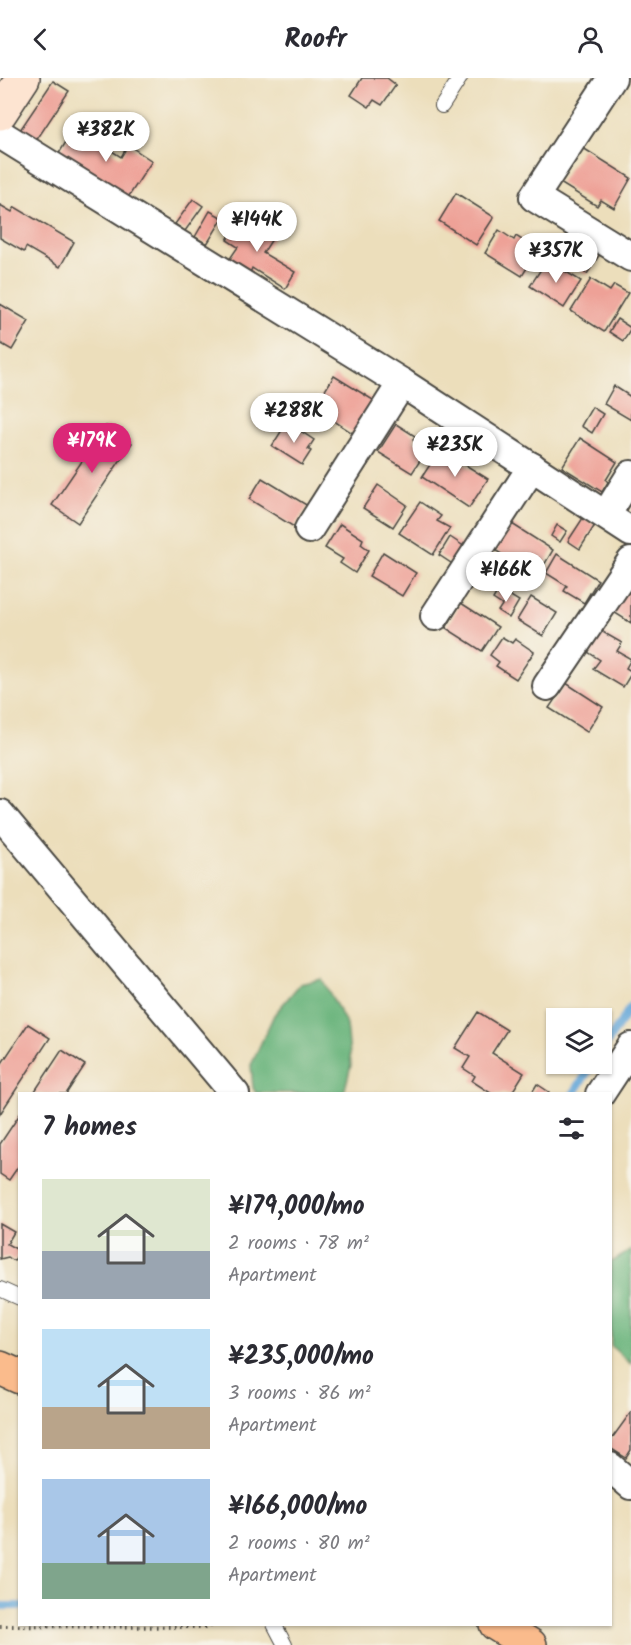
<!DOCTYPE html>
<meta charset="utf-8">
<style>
:root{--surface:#fff;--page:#f2f2f3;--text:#2b2b33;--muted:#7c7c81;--accent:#db2777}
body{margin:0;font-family:Kalam,sans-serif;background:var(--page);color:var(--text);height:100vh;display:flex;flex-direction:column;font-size:22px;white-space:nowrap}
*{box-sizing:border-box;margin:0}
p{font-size:20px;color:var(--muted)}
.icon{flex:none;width:33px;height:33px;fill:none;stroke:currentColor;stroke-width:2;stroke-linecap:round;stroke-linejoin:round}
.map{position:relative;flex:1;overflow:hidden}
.drawer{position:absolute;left:18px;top:1014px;width:594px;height:534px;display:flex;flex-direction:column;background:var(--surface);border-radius:0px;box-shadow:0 2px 4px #0004}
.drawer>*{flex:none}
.buttons{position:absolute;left:546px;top:930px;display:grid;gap:12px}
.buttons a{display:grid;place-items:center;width:66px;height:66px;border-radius:0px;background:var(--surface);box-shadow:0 2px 4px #0004;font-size:30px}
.price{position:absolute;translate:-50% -51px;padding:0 14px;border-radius:21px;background:#fff;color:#222;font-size:20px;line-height:39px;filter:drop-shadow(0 2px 3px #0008)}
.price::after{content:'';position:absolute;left:50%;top:36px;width:18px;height:14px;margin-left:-9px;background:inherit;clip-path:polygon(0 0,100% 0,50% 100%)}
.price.selected{background:var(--accent);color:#fff}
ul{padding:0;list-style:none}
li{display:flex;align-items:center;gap:18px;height:150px;padding:0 24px}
li span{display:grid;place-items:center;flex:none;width:168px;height:120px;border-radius:0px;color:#555}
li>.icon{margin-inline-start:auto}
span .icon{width:72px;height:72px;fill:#fffc;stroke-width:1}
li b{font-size:26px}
h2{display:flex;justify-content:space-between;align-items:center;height:72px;padding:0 24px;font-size:26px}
header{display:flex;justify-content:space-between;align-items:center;height:78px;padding:0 24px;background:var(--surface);font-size:27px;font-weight:700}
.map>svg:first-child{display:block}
.forest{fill:#69b47c;stroke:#4a7054;stroke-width:1.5}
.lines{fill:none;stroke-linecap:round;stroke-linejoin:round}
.stream{stroke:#65a7d9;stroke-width:8}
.building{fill:#eea197}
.service-casing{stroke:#484641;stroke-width:16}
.minor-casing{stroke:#484641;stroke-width:32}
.secondary-casing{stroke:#484641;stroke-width:36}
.trunk-casing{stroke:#484641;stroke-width:36}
.path{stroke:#484641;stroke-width:4;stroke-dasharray:1.5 4.5;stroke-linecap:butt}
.service{stroke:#fff;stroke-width:14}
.minor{stroke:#fff;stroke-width:28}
.secondary{stroke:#fde4d1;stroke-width:33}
.trunk{stroke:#fabb8c;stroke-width:33}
</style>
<header><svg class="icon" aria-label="back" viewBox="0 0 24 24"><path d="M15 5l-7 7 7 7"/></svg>Roofr<svg class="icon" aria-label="person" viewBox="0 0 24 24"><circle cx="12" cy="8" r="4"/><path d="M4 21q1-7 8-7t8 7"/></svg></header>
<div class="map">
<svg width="631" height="1567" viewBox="0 0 631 1567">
<rect width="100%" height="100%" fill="#f7f3e8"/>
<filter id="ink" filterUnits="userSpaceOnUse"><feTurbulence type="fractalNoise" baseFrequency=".0167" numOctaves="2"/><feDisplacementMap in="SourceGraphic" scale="12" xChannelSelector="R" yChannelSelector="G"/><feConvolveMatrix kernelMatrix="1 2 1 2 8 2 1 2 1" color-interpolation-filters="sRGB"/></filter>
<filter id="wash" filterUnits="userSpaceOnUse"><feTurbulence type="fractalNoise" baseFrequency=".008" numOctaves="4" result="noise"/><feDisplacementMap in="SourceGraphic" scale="24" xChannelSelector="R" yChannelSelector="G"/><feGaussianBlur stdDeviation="1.35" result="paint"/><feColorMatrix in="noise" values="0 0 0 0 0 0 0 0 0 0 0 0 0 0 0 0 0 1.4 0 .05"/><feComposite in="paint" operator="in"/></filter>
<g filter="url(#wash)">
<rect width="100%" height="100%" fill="#ecdebb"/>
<!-- forest -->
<g class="forest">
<path d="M 322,901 L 347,947 L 351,987 L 344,1015 L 256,1015 L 253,1010 L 251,987 L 274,937 L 300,906 Z"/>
<path d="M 631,1172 L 631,1286 L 611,1268 L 610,1185 Z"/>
</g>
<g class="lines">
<!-- stream -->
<g class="stream">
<path d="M 602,973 L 631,928"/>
<path d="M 573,1016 L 593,986"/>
<path d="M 0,1528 L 20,1528"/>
</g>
</g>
<g id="blocks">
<!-- building -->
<g class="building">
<path d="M 362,0 L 387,0 L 396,7 L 382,27 L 374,22 L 369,29 L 351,17 Z"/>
<path d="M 53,3 L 69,13 L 34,66 L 18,55 Z"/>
<path d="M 75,49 L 121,79 L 128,67 L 152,83 L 127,121 L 58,77 Z"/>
<path d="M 583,70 L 631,100 L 614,130 L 601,122 L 597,128 L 560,105 Z"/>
<path d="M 456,115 L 494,139 L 476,167 L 439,143 Z"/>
<path d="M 193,121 L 203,128 L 185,153 L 175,146 Z"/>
<path d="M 0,127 L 12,134 L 15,129 L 74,164 L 60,189 L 26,169 L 24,174 L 0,160 Z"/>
<path d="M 210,133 L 223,140 L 207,166 L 195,159 Z"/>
<path d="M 242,138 L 274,158 L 263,175 L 295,194 L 285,211 L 252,190 L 250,195 L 229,182 L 238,169 L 227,162 Z"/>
<path d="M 499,152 L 514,162 L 516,158 L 538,172 L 522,198 L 485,175 Z"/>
<path d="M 590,169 L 600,176 L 587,196 L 577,190 Z"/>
<path d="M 547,182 L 581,203 L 564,230 L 530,208 Z"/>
<path d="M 591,201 L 610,213 L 614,207 L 628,215 L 604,254 L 571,233 Z"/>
<path d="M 0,226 L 29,243 L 12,272 L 0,265 Z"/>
<path d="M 617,241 L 631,250 L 623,263 L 609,254 Z"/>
<path d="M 334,298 L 378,325 L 357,358 L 314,330 Z"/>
<path d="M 614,308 L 631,319 L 631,342 L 604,326 Z"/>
<path d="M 592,329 L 603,336 L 592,355 L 581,348 Z"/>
<path d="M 287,344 L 314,362 L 308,371 L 311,373 L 302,387 L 272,368 Z"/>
<path d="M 396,346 L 415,358 L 413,362 L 427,372 L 412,395 L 378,374 Z"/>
<path d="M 106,348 L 132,365 L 78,445 L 52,427 Z"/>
<path d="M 580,360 L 617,384 L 606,402 L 608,404 L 602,414 L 562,389 Z"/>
<path d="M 440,371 L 488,401 L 469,430 L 422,399 Z"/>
<path d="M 262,400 L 308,428 L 294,449 L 249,421 Z"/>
<path d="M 378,407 L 407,427 L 393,449 L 363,430 Z"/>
<path d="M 420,424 L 441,438 L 437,443 L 450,450 L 433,477 L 399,455 Z"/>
<path d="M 583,440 L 595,447 L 580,471 L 568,463 Z"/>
<path d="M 340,446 L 363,461 L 361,466 L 369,472 L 355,495 L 340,485 L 343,481 L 325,470 Z"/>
<path d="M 512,446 L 553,472 L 537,499 L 495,472 Z"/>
<path d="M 557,447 L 567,453 L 560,464 L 551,458 Z"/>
<path d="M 450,459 L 465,469 L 454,487 L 439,477 Z"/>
<path d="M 383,474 L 416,495 L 402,518 L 369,498 Z"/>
<path d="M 557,476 L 598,502 L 584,525 L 564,513 L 567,508 L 546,495 Z"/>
<path d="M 499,511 L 519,523 L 509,540 L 498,533 L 502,527 L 493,521 Z"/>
<path d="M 626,512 L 631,515 L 631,545 L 612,533 Z"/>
<path d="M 531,519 L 557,535 L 543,558 L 517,542 Z"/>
<path d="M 461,525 L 498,549 L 482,573 L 446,550 Z"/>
<path d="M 601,553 L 622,565 L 617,573 L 631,581 L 626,590 L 631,593 L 631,596 L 623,609 L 593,591 L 600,582 L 588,574 Z"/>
<path d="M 502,559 L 512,565 L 515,561 L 534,574 L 516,601 L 496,588 L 499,584 L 490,577 Z"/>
<path d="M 566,605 L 603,629 L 587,654 L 549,630 Z"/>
<path d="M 478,934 L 507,952 L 492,975 L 524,995 L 511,1016 L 492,1016 L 472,1003 L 475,998 L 463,990 L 470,979 L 455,970 Z"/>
<path d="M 28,946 L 50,960 L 0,1036 L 0,988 Z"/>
<path d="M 62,972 L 85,987 L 66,1016 L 33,1016 Z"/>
<path d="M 537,1006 L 549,1014 L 548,1016 L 531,1016 Z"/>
<path d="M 20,1036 L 20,1086 L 9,1102 L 0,1096 L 0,1066 Z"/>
<path d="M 0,1146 L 14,1154 L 7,1166 L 20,1173 L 14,1183 L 8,1179 L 0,1181 Z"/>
<path d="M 631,1334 L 631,1372 L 626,1380 L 610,1370 L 610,1363 Z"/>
</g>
</g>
</g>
<g filter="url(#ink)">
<use href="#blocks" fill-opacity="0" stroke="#484641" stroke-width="1.5"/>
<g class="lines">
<!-- service casing -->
<g class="service-casing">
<g id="service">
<path d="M 442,28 L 460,0"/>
<path d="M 0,1211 L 20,1220"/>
<path d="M 274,1546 L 285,1567"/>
</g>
</g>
<!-- minor casing -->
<g class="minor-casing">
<g id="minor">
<path d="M 612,0 L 534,119 L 631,179"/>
<path d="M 0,56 L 402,305 L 631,454"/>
<path d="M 606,437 L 631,397"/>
<path d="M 309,451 L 402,305"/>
<path d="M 435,538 L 532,389"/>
<path d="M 547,608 L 631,484"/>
<path d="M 0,736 L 235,1016"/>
<path d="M 600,1016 L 631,969"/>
<path d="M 610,1389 L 631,1407"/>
</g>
</g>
<!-- secondary casing -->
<g class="secondary-casing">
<path id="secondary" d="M 0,35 L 23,0"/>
</g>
<!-- trunk casing -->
<g class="trunk-casing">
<g id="trunk">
<path d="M 0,1290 L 20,1299"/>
<path d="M 496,1546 L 530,1567"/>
</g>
</g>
<!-- path -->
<path class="path" d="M 0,1548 L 207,1549 L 216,1546"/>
<!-- service -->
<use href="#service" class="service"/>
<!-- minor -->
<use href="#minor" class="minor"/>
<!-- secondary -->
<use href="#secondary" class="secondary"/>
<!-- trunk -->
<use href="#trunk" class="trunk"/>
</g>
</g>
</svg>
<div class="buttons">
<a><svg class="icon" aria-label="layers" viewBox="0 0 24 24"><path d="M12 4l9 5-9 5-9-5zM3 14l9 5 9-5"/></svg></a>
</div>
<b class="price" style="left:106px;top:85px">¥382K</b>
<b class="price" style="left:257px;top:175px">¥144K</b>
<b class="price" style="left:556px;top:206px">¥357K</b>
<b class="price" style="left:294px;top:366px">¥288K</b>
<b class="price selected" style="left:92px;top:396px">¥179K</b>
<b class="price" style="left:455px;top:400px">¥235K</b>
<b class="price" style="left:506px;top:525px">¥166K</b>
<section class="drawer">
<h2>7 homes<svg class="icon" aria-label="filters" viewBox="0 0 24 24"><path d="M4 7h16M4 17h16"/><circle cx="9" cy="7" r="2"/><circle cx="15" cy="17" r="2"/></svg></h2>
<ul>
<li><span style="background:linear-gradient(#dfe7d0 60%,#9aa5b1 0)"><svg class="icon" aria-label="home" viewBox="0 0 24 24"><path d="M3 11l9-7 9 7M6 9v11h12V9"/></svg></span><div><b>¥179,000/mo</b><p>2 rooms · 78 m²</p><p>Apartment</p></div></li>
<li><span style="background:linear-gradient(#bfe0f5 65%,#b9a48a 0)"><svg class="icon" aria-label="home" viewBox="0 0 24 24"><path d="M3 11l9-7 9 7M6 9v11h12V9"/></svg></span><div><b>¥235,000/mo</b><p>3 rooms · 86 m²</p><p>Apartment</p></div></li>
<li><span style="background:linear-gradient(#a9c7e8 70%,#7fa58c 0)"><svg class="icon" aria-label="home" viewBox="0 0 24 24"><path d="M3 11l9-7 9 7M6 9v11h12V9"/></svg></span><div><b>¥166,000/mo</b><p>2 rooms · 80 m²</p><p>Apartment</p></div></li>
</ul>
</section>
</div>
